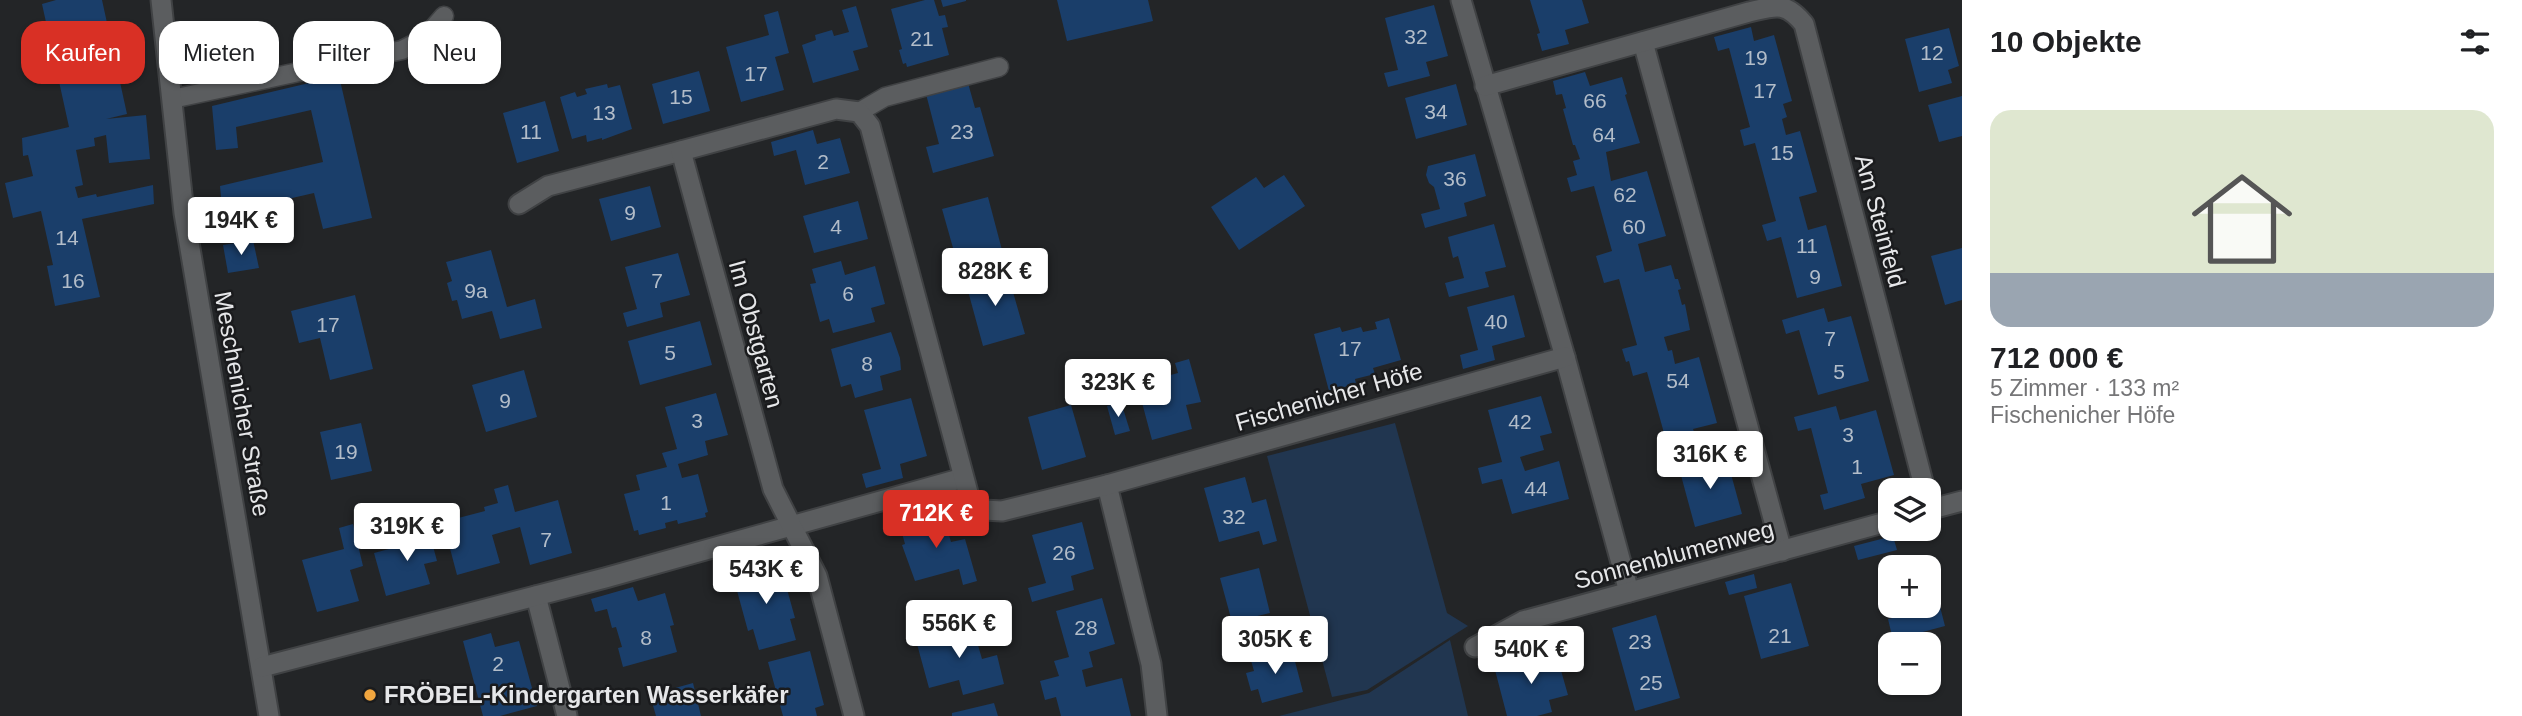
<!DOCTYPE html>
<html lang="de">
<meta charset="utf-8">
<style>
:root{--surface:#fff;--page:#f6f6f6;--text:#202124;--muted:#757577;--accent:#d93025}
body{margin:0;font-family:Arial,sans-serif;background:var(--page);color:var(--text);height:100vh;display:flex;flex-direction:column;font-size:26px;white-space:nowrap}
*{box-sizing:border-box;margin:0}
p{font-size:23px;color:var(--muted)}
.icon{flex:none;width:38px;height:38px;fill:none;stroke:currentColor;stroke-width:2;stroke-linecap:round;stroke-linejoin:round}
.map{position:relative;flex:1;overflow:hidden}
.sheet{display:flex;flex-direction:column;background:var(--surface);width:560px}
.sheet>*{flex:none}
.hud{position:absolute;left:21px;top:21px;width:665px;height:63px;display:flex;gap:14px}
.tools{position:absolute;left:1878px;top:478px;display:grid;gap:14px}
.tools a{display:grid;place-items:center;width:63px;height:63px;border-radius:14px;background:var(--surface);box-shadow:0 2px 5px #0004;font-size:35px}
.price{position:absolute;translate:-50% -60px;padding:0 16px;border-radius:7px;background:#fff;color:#222;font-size:23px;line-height:46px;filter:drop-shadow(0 2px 4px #0008)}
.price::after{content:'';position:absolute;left:50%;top:42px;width:21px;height:16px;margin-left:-10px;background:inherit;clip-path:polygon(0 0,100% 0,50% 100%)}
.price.selected{background:var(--accent);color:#fff}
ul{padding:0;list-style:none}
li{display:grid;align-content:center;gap:14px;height:371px;padding:0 28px}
li span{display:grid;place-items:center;height:217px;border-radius:21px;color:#555}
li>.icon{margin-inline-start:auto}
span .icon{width:126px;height:126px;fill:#fffc;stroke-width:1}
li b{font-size:30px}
h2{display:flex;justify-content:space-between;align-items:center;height:84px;padding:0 28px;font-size:30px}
.pill{padding:0 24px;border-radius:21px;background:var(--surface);box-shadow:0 2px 5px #0004;font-size:24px;line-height:63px}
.pill.selected{background:var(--accent);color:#fff}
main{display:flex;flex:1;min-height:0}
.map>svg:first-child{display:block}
.green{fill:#213650}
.building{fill:#1a3e6a}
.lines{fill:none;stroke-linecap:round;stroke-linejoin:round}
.service-casing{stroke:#404244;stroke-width:21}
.minor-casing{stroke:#404244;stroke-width:23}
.service{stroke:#5b5d5f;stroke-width:18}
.minor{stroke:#5b5d5f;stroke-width:19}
.poi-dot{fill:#f1a63f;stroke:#1a1b1d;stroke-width:2.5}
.labels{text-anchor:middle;stroke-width:5;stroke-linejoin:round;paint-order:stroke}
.number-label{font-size:21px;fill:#b3bdc9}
.street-label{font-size:24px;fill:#e6e7e9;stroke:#1a1b1d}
.poi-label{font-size:24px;font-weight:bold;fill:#e6e7e9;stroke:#1a1b1d;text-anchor:start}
</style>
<main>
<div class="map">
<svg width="1962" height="716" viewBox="0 0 1962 716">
<rect width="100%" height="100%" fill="#232527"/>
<!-- green -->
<g class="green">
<path d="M 1395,423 L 1447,613 L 1468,626 L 1367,690 L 1332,697 L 1267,456 Z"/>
<path d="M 1450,640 L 1468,716 L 1279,716 L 1369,693 Z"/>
</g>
<!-- building -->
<g class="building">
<path d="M 56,0 L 102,0 L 127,114 L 106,119 L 146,115 L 150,159 L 109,163 L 106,135 L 94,138 L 95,146 L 76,150 L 83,185 L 75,187 L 78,198 L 96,194 L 97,197 L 153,185 L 154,204 L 82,219 L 100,297 L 55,306 L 47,266 L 53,265 L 41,211 L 13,218 L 5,183 L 33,176 L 28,155 L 23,156 L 22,138 L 69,127 L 42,4 Z"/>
<path d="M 925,0 L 934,0 L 939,16 L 945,15 L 948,27 L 942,28 L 949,55 L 907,67 L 906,63 L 903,64 L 899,50 L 902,49 L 891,9 Z"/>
<path d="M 941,0 L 966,0 L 966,1 L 943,7 Z"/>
<path d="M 1057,0 L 1148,0 L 1153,21 L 1067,41 Z"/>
<path d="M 1530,0 L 1582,0 L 1589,23 L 1565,30 L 1569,44 L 1542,51 L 1537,34 L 1540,33 Z"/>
<path d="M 1434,5 L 1448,56 L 1426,62 L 1430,76 L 1388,87 L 1384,73 L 1398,70 L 1385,18 Z"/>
<path d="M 856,6 L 868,47 L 853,51 L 859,70 L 813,83 L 802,45 L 816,40 L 815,35 L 832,30 L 834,36 L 849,32 L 842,10 Z"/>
<path d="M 778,11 L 789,53 L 775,57 L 784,90 L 741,102 L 726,47 L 769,35 L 764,15 Z"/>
<path d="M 1751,27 L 1754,41 L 1774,35 L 1792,101 L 1783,104 L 1787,117 L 1782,119 L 1786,135 L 1800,131 L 1817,192 L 1799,197 L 1808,230 L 1826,225 L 1842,286 L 1797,298 L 1781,237 L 1767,241 L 1762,225 L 1776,221 L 1755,143 L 1744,146 L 1740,130 L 1750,127 L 1729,48 L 1718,51 L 1714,37 Z"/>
<path d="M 1949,28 L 1959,66 L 1948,70 L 1952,83 L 1919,92 L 1905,39 Z"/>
<path d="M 699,71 L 710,111 L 663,124 L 652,84 Z"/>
<path d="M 1585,72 L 1590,86 L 1622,77 L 1627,94 L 1625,95 L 1640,143 L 1606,152 L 1611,181 L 1647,171 L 1666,236 L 1638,244 L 1645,272 L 1671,265 L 1675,279 L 1678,279 L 1681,289 L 1678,290 L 1682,305 L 1685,304 L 1690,330 L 1664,337 L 1668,351 L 1672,350 L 1675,364 L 1699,357 L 1717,423 L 1693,429 L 1698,443 L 1669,451 L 1647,372 L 1633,376 L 1629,361 L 1626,362 L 1622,349 L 1637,345 L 1619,279 L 1604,283 L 1596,256 L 1612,251 L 1594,186 L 1571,192 L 1567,178 L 1577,175 L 1573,161 L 1580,159 L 1575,145 L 1573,145 L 1563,109 L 1566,108 L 1562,94 L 1556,95 L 1553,81 Z"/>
<path d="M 339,76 L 372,218 L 323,229 L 314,193 L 249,208 L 255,221 L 224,229 L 220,186 L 323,162 L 311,110 L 236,127 L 238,148 L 216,150 L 212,106 Z"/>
<path d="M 968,83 L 975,108 L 980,107 L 994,156 L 933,173 L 926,147 L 939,144 L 926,94 Z"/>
<path d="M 607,84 L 608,88 L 620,85 L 632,129 L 602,140 L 602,138 L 587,142 L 586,135 L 572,139 L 560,97 L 575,92 L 577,97 L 587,94 L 585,89 Z"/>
<path d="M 1456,84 L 1467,125 L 1416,139 L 1405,98 Z"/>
<path d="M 1962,96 L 1962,136 L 1939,142 L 1928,105 Z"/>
<path d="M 545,101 L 559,151 L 517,163 L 503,113 Z"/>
<path d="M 813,130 L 817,144 L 840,138 L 850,173 L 805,185 L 796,150 L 774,156 L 771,142 Z"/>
<path d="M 1475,154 L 1486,196 L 1464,203 L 1467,216 L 1425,228 L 1421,214 L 1440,209 L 1434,187 L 1429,183 L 1426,175 L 1428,166 Z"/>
<path d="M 1284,175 L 1305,206 L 1239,250 L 1211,207 L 1256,177 L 1264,188 Z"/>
<path d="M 650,186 L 661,227 L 611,241 L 599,199 Z"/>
<path d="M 988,197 L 1002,250 L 957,262 L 942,209 Z"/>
<path d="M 858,201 L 868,239 L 814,253 L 803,216 Z"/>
<path d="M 1494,224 L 1506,267 L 1485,272 L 1489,287 L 1449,297 L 1445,283 L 1464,278 L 1458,256 L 1453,258 L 1448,237 Z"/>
<path d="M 253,240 L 259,268 L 228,273 L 223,245 Z"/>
<path d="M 1962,248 L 1962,300 L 1945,305 L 1931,256 Z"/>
<path d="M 491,250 L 507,307 L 535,299 L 542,328 L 500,339 L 492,311 L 462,319 L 457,300 L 452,301 L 447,283 L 452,281 L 446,262 Z"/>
<path d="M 678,253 L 690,295 L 660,303 L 663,317 L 627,327 L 623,313 L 637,309 L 625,267 Z"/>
<path d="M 841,261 L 845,275 L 875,266 L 885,304 L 871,308 L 875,322 L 833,333 L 829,319 L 820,322 L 810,284 L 816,283 L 812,269 Z"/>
<path d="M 1003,270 L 1007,286 L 1011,285 L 1025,334 L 983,346 L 965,280 Z"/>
<path d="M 355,295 L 373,369 L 330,380 L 320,338 L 299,343 L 291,311 Z"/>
<path d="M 1514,295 L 1525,337 L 1492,346 L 1495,360 L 1463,369 L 1460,355 L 1478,350 L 1467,307 Z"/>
<path d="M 1824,308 L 1828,322 L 1851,316 L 1869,381 L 1818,395 L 1799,330 L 1786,334 L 1782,320 Z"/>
<path d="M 1389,318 L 1401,360 L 1373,368 L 1375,374 L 1355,379 L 1356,384 L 1329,391 L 1314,334 L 1340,327 L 1342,332 L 1361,327 L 1363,332 L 1377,329 L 1375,322 Z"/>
<path d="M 700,321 L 712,365 L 640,385 L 628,341 Z"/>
<path d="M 891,332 L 900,358 L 901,370 L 880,376 L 883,390 L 855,398 L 851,384 L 841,387 L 831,349 Z"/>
<path d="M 1189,359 L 1201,402 L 1186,405 L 1192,429 L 1152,440 L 1137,384 L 1178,373 L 1175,363 Z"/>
<path d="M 524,370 L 537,417 L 486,432 L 472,385 Z"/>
<path d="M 716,393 L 728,435 L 705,441 L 708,455 L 678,464 L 682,478 L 698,474 L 708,512 L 705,513 L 706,517 L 678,524 L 677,520 L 665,523 L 666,528 L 639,535 L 638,530 L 634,531 L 624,494 L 640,490 L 636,475 L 667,467 L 662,453 L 677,449 L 665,407 Z"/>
<path d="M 1541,396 L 1552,433 L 1540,436 L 1544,450 L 1520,457 L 1525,471 L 1559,461 L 1569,499 L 1512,514 L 1502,479 L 1482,484 L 1478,468 L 1502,462 L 1488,410 Z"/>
<path d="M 911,398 L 927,456 L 900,464 L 903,478 L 866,488 L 862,474 L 881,469 L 864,410 Z"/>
<path d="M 1121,402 L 1130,431 L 1115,435 L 1107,406 Z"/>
<path d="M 1071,405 L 1086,457 L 1042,470 L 1028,417 Z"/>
<path d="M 1836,406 L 1840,420 L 1876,410 L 1894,475 L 1861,484 L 1865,498 L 1824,510 L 1820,495 L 1828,493 L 1811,428 L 1798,431 L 1794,417 Z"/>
<path d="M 361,423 L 372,471 L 331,480 L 320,432 Z"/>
<path d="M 1726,456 L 1742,514 L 1695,527 L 1679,468 Z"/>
<path d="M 1245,477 L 1252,503 L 1266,499 L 1277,541 L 1263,545 L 1259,531 L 1219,542 L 1204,488 Z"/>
<path d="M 508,485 L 515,512 L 558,500 L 572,553 L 530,565 L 520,527 L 492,535 L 500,563 L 457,575 L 443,522 L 485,511 L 484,507 L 498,503 L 494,489 Z"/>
<path d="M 943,514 L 951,542 L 965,539 L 977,581 L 963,585 L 959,569 L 915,581 L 902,545 L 905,544 L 900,526 Z"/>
<path d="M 426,520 L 437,561 L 424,564 L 430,584 L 386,596 L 374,553 L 419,541 L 414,524 Z"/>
<path d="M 1082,522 L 1094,569 L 1071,576 L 1074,590 L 1032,602 L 1028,588 L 1046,583 L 1032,535 Z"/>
<path d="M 353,524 L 363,566 L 350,570 L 359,601 L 317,612 L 302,560 L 344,549 L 339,528 Z"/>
<path d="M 1893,536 L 1897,550 L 1858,560 L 1854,546 Z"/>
<path d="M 780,564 L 795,618 L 790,619 L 796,640 L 759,650 L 753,629 L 748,631 L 733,576 Z"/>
<path d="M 1259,568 L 1270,613 L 1232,622 L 1220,578 Z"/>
<path d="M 1928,572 L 1931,572 L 1945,626 L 1893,640 L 1888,619 L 1897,617 L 1894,606 L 1928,606 Z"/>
<path d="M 1754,574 L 1757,588 L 1729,595 L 1725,582 Z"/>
<path d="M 1791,583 L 1809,646 L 1761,659 L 1744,596 Z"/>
<path d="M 633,587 L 638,601 L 665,593 L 674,625 L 670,626 L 677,652 L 623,667 L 618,648 L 622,647 L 616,627 L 612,628 L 607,609 L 595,612 L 591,599 Z"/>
<path d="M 1102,598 L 1115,644 L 1089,652 L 1093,667 L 1082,670 L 1086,687 L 1122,678 L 1131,716 L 1061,716 L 1056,697 L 1045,700 L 1040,681 L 1059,676 L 1054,661 L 1069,657 L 1056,611 Z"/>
<path d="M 1656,615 L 1680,698 L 1635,711 L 1612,628 Z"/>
<path d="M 968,621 L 970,629 L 973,628 L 982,659 L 997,655 L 1004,684 L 963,695 L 959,680 L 929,688 L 917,644 L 932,639 L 930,632 Z"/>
<path d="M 491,633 L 495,647 L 519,641 L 537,706 L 500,716 L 483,716 L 463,641 Z"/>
<path d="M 1275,650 L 1276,654 L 1292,650 L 1303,692 L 1262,703 L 1258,689 L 1251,691 L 1246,673 L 1254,671 L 1250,657 Z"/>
<path d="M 810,651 L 824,705 L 815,708 L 817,716 L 783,716 L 768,662 Z"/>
<path d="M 1556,653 L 1568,695 L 1549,700 L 1552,712 L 1537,716 L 1507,716 L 1495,670 Z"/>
<path d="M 693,683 L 701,716 L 656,716 L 650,695 Z"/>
<path d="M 994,703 L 998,716 L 952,716 L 952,713 Z"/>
</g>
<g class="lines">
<!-- service casing -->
<g class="service-casing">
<g id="service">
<path d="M 172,99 L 402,50 L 424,39 L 444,16"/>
<path d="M 859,112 L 885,97 L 999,67"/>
</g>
</g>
<!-- minor casing -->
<g class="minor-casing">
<g id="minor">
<path d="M 161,0 L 184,213 L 269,716"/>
<path d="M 1461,0 L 1565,357 L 1629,592"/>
<path d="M 1643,42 L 1782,551"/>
<path d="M 1485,86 L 1749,12 C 1776,6 1785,1 1804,24 L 1925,490"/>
<path d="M 519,204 L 548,186 L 681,151"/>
<path d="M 1107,485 L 1151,664 L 1157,716"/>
<path d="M 1928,510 L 1962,501"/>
<path d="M 536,596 L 567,716"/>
<path d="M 1475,647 L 1523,621 L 1890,521"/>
<path d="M 262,667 L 605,578 L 963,478"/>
<path d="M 854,716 L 817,576 L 773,489 L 681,151 L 836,109 L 859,112 L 870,126 L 971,504 L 984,510 L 1002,511 L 1107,485 L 1565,357"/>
</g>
</g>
<!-- service -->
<use href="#service" class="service"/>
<!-- minor -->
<use href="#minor" class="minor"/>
</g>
<!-- markers -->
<circle class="poi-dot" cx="370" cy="695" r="7"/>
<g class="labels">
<!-- number labels -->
<g class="number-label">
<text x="1416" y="44">32</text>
<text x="922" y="46">21</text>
<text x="1932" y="60">12</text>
<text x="1756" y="65">19</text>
<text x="756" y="81">17</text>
<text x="1765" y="98">17</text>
<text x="681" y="104">15</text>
<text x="1595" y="108">66</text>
<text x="1436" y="119">34</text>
<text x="604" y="120">13</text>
<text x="531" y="139">11</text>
<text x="962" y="139">23</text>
<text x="1604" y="142">64</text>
<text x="1782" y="160">15</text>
<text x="823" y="169">2</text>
<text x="1455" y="186">36</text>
<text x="1625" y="202">62</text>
<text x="630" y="220">9</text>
<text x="836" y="234">4</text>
<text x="1634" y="234">60</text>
<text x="67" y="245">14</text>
<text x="1807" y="253">11</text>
<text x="1815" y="284">9</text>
<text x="73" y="288">16</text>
<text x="657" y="288">7</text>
<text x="476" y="298">9a</text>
<text x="848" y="301">6</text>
<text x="1496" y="329">40</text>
<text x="328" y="332">17</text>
<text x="1830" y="346">7</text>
<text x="1350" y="356">17</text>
<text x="670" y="360">5</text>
<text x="867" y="371">8</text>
<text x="1839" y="379">5</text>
<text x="1678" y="388">54</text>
<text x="505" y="408">9</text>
<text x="697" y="428">3</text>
<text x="1520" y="429">42</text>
<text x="1848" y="442">3</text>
<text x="346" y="459">19</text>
<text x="1857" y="474">1</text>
<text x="1536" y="496">44</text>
<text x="666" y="510">1</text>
<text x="1234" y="524">32</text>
<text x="546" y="547">7</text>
<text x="1064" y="560">26</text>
<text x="1086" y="635">28</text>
<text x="1780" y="643">21</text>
<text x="646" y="645">8</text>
<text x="1640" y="649">23</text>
<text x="498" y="671">2</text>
<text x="1651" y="690">25</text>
</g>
<!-- street labels -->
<g class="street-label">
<text transform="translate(1880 221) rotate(75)" y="8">Am Steinfeld</text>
<text transform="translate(756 334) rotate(75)" y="8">Im Obstgarten</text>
<text transform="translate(1329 397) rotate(-16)" y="8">Fischenicher Höfe</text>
<text transform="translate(242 404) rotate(80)" y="8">Meschenicher Straße</text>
<text transform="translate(1674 555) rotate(-15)" y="8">Sonnenblumenweg</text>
</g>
<!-- poi labels -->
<g class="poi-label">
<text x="384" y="703">FRÖBEL-Kindergarten Wasserkäfer</text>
</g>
</g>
</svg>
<div class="tools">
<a><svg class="icon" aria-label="layers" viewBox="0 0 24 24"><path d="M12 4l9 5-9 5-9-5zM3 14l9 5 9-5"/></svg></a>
<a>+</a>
<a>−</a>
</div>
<b class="price" style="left:241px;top:257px">194K €</b>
<b class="price" style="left:995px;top:308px">828K €</b>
<b class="price" style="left:1118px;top:419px">323K €</b>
<b class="price" style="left:1710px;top:491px">316K €</b>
<b class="price selected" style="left:936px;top:550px">712K €</b>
<b class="price" style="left:407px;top:563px">319K €</b>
<b class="price" style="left:766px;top:606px">543K €</b>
<b class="price" style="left:959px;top:660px">556K €</b>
<b class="price" style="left:1275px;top:676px">305K €</b>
<b class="price" style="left:1531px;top:686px">540K €</b>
<div class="hud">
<a class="pill selected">Kaufen</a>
<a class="pill">Mieten</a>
<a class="pill">Filter</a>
<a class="pill">Neu</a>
</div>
</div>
<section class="sheet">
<h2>10 Objekte<svg class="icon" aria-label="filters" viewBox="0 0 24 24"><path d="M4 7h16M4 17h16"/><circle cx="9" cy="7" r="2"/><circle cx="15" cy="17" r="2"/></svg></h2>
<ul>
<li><span style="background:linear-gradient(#dfe7d0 75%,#9aa5b1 0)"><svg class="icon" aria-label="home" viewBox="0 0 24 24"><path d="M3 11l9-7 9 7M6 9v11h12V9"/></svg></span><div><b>712 000 €</b><p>5 Zimmer · 133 m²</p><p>Fischenicher Höfe</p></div></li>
</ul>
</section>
</main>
